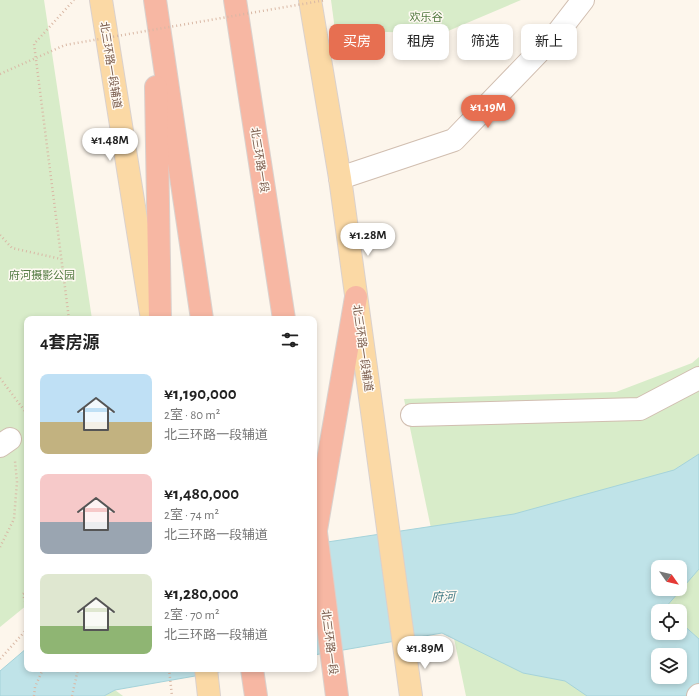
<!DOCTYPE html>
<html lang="zh">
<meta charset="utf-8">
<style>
:root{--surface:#fff;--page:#f2f2f2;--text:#222;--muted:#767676;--accent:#e76f51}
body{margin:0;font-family:"Alegreya Sans","Noto Sans SC",sans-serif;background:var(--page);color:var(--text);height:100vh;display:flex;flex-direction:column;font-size:15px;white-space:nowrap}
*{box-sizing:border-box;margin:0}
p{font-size:13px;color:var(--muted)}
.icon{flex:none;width:22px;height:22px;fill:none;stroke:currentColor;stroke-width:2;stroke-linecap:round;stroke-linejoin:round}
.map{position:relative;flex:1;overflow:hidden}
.sheet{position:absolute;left:24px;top:316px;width:293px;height:356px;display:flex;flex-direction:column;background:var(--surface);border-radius:8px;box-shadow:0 2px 6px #0003}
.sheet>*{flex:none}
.banner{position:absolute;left:329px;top:24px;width:310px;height:36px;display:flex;gap:8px}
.needle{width:26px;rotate:124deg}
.fabs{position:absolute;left:651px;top:560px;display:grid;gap:8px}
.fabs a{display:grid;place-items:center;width:36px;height:36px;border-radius:8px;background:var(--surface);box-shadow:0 2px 6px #0003;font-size:20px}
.price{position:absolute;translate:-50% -34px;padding:0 9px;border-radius:14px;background:#fff;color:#222;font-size:13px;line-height:26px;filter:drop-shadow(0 1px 2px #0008)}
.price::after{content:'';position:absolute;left:50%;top:24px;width:12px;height:9px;margin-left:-6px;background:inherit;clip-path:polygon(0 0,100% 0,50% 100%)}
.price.selected{background:var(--accent);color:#fff}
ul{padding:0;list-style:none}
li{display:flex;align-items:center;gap:12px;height:100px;padding:0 16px}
li span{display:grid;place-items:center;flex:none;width:112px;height:80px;border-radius:8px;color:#555}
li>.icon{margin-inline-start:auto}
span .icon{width:48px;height:48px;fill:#fffc;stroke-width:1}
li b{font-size:17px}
h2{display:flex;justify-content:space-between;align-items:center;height:48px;padding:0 16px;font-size:17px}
.pill{padding:0 14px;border-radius:8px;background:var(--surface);box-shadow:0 2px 6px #0003;font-size:14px;line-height:36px}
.pill.selected{background:var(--accent);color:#fff}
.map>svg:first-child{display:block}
.green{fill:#d8ecc9;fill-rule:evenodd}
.water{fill:#bfe3e8;stroke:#a5d3da;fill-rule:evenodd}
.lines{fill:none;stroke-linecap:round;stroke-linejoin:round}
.minor-casing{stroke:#d1beb0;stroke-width:24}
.major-casing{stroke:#dad1cd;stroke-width:24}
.highway-casing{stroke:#dad1cd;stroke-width:24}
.path{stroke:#d9b8a5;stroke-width:2.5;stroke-dasharray:1 3;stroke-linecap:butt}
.minor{stroke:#fff;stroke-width:22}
.major{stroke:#fbd9a5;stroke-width:22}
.highway{stroke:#f7b7a3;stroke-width:22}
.path-bridge{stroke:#d9b8a5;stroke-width:2.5;stroke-dasharray:1 3;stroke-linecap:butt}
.labels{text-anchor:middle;stroke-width:3;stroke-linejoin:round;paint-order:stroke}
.park-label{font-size:11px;fill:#537a41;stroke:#fffaf3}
.street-label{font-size:11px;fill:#7a5c4d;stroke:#fffaf3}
.water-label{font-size:12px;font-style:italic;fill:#437c86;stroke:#fffaf3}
</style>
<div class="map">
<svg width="699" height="696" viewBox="0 0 699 696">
<rect width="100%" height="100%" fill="#fdf6ec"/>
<!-- green -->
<g class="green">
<path d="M 0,0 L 44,0 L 92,319 L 27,319 L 27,605 L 0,627 Z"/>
<path d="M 331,0 L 521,0 L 441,34 L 335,30 Z"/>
<path d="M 699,357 L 699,658 L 680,655 L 658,655 L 658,677 L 637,696 L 466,696 L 404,399 L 616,392 L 692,363 ZM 658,567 L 680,567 L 680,589 L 658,589 ZM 658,611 L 680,611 L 680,633 L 658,633 Z"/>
<path d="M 115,690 L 123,696 L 104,696 Z"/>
</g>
<!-- water -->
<g class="water">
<path d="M 699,454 L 699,569 L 665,608 L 668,611 L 658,611 L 658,633 L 680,633 L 680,622 L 699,639 L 699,696 L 587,696 L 565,681 L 523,673 L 442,633 L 314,655 L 314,544 L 514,514 L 674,470 ZM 658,567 L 680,567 L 680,589 L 658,589 ZM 658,655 L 680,655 L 680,677 L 658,677 Z"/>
<path d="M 27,648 L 27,669 L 235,669 L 115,690 L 104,696 L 0,696 L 0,671 Z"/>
</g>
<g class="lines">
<!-- minor casing -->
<g class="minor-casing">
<g id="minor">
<path d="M 340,178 L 454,140 L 559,31 L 583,0"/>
<path d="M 412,415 L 640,409 L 699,378"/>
<path d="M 0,446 L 10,439"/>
<path d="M 698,696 L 699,695"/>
</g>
</g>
<!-- major casing -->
<g class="major-casing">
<g id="major">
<path d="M 101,0 L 152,319"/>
<path d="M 310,0 L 340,178 L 411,696"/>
<path d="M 206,669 L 209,696"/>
</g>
</g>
<!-- highway casing -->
<g class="highway-casing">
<g id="highway">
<path d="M 155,0 L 202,319"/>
<path d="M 235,0 L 284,319"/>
<path d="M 156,87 L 160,319"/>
<path d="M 314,517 L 337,696"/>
<path d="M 316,530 L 356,297"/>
<path d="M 252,669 L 256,696"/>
</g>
</g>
<!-- path -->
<g class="path">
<path d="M 0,235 L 12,248 L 61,259"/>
<path d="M 69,319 L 34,44 L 74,0"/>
<path d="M 0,378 L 27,414"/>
<path d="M 0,547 L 14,519 L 17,482 L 15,461"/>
<path d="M 27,591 L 23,594 L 27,608"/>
<path d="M 0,659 L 27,629"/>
<path d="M 169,669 L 172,696"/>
<path d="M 34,696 L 35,687 L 43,669"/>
<path d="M 72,696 L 78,669"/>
</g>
<!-- minor -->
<use href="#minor" class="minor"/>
<!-- major -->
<use href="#major" class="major"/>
<!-- highway -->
<use href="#highway" class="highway"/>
<!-- path-bridge -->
<path class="path-bridge" d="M 0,74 L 65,45 L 326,0"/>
</g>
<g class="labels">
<!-- park labels -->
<g class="park-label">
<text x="426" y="21">欢乐谷</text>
<text x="42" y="279">府河摄影公园</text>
</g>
<!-- street labels -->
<g class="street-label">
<text transform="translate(111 65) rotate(81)" y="4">北三环路一段辅道</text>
<text transform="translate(260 160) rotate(81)" y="4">北三环路一段</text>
<text transform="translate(363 348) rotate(82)" y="4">北三环路一段辅道</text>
<text transform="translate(330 642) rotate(83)" y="4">北三环路一段</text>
</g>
<!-- water labels -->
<g class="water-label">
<text transform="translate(443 597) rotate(-2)" y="4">府河</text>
</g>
</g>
</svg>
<div class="fabs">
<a><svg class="needle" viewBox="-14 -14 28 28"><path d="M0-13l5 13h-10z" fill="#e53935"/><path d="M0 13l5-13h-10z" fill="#767676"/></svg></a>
<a><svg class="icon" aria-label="locate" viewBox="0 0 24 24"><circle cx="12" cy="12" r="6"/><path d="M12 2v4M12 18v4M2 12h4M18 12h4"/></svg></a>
<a><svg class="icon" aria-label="layers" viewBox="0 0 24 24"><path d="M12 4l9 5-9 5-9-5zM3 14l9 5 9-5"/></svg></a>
</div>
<b class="price selected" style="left:488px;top:129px">¥1.19M</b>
<b class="price" style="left:110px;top:162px">¥1.48M</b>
<b class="price" style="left:368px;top:257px">¥1.28M</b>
<b class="price" style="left:425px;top:670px">¥1.89M</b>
<div class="banner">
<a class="pill selected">买房</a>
<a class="pill">租房</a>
<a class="pill">筛选</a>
<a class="pill">新上</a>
</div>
<section class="sheet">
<h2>4套房源<svg class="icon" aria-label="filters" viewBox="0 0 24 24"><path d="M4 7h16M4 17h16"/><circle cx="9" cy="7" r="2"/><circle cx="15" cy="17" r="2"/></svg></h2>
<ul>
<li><span style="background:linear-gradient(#bfe0f5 60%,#c2b280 0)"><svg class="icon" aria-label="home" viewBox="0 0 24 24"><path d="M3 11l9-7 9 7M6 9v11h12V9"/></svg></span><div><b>¥1,190,000</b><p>2室 · 80 m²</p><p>北三环路一段辅道</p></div></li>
<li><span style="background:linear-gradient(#f6c9c9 60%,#9aa5b1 0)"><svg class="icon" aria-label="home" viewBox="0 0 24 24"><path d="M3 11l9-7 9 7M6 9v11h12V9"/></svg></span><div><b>¥1,480,000</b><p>2室 · 74 m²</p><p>北三环路一段辅道</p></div></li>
<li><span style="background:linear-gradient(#dfe7d0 65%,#8fb573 0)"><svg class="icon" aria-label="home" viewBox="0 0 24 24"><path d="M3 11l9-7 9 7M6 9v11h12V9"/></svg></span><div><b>¥1,280,000</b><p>2室 · 70 m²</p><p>北三环路一段辅道</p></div></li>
</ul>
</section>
</div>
